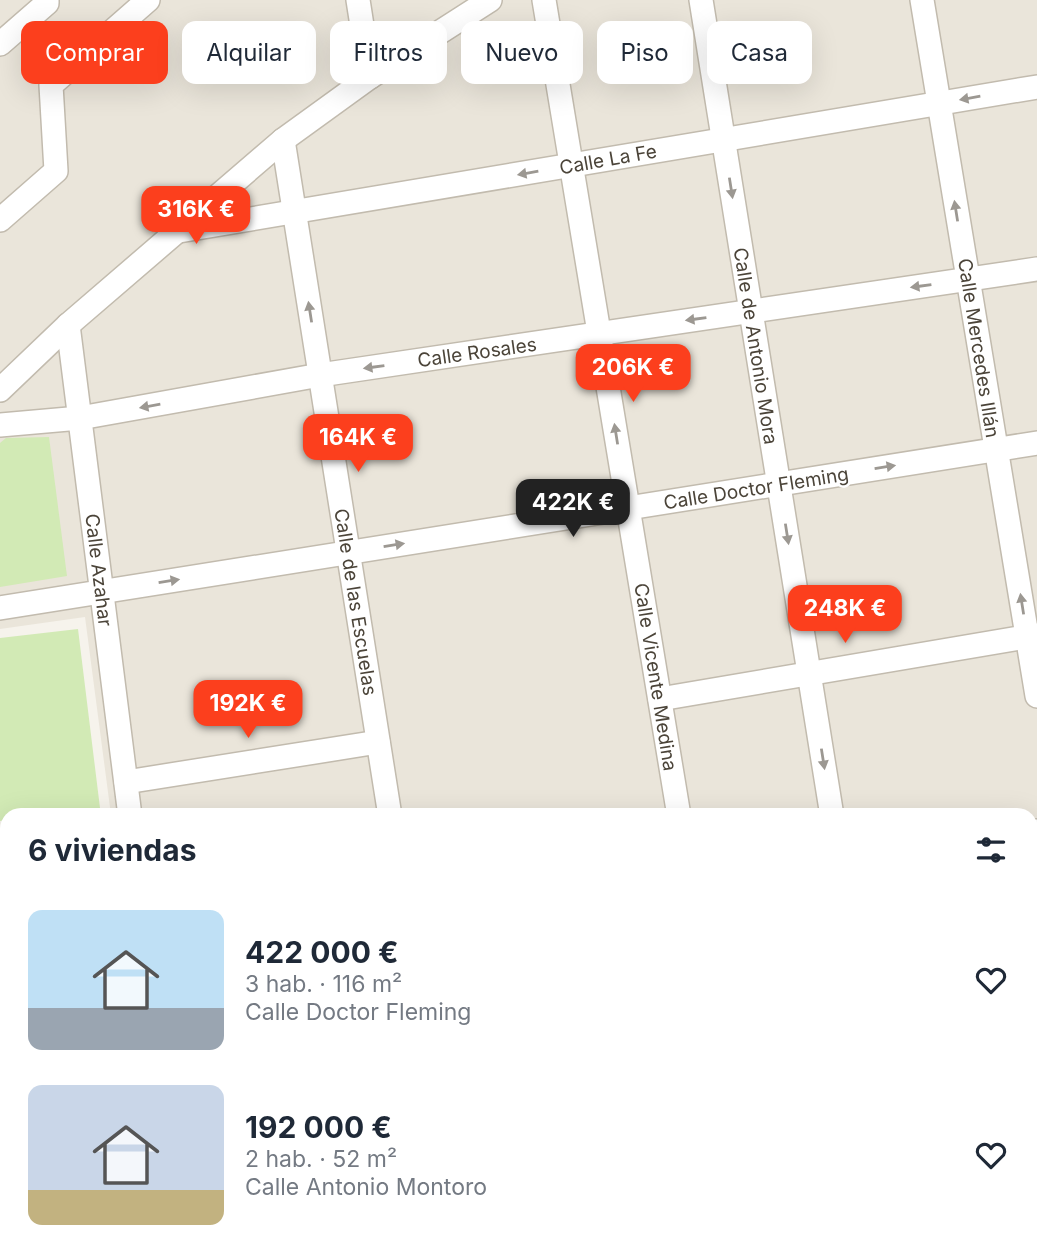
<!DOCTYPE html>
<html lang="es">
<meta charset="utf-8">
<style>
:root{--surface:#fff;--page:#f2f2f3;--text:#1f2937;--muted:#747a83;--accent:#fc3f1d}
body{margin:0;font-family:Inter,sans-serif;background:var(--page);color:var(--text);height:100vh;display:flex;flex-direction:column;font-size:26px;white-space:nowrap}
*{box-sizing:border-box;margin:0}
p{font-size:23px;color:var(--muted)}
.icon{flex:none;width:38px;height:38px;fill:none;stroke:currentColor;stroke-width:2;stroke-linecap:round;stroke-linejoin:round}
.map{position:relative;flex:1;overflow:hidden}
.sheet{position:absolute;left:0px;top:808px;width:1038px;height:450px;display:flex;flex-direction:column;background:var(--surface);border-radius:21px 21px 0 0;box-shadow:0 7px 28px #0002}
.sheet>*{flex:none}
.hud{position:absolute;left:21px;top:21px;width:996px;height:63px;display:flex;gap:14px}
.price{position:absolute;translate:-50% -60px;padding:0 16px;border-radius:14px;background:var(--accent);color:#fff;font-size:23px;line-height:46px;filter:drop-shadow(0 2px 4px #0008)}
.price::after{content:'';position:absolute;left:50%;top:42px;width:21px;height:16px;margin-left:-10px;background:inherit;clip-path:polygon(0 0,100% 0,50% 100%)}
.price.on{background:#222;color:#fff}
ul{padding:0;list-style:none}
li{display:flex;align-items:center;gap:21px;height:175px;padding:0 28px}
li span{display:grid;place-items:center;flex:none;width:196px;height:140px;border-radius:14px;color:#555}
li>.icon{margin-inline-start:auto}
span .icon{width:84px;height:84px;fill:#fffc;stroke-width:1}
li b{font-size:30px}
h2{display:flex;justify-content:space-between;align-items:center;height:84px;padding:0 28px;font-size:30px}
.chip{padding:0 24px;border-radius:14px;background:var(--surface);box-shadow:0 7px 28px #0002;font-size:24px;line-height:63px}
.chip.on{background:var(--accent);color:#fff}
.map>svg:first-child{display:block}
.residential{fill:#eae5da}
.education{fill:#efe8d6}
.green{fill:#d2eab5}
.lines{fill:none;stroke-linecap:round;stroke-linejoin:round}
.street-casing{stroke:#c2bbae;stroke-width:26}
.street{stroke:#fff;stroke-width:23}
.oneway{fill:#9c9892}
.labels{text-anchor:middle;stroke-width:5;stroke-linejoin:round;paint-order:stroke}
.street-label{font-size:19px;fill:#4b4439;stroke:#fff}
</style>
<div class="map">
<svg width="1037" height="1257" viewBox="0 0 1037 1257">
<rect width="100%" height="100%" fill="#f6f3ec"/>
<!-- residential -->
<path class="residential" d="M 0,0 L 1037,0 L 1037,1257 L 0,1257 L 0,1180 L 7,1179 L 7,1251 L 1031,1251 L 1031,816 L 111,815 L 85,617 L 0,629 Z"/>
<!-- education -->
<path class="education" d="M 469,1251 L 760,1251 L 760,1255 L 745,1257 L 470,1257 Z"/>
<!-- green -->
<g class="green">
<path d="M 49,437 L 67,576 L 0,587 L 0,443 L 6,438 Z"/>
<path d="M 78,629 L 100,808 L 40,815 L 7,816 L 7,820 L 0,821 L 0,638 Z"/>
<path d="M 688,1251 L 740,1251 L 741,1254 L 722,1257 L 689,1257 Z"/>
</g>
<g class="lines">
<!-- street casing -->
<g class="street-casing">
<g id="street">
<path d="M 358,0 L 370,77"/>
<path d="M 544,0 L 679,816"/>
<path d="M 701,0 L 832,816"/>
<path d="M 922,0 L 1037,696"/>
<path d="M 0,44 L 47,3 L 47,0"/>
<path d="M 283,140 L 390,816"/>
<path d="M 0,220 L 56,171 L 51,85 L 148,0"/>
<path d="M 179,231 L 1037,87"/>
<path d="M 68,325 L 130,816"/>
<path d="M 0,390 L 68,325 L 283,140 L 370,77 L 490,0"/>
<path d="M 0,425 L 80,418 L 320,375 L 1037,269"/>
<path d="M 0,608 L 1037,443"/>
<path d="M 660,699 L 1037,635"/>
<path d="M 126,782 L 378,742"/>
<path d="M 1031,832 L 1037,831"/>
<path d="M 1031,1028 L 1037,1027"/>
<path d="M 0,1201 L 7,1200"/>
<path d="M 1031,1221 L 1037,1220"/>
<path d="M 185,1251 L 185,1257"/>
<path d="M 458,1251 L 459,1257"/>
<path d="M 902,1251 L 903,1257"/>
<path d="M 806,1257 L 842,1251"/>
</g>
</g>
<!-- street -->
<use href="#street" class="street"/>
</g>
<!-- one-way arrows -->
<defs><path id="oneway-solid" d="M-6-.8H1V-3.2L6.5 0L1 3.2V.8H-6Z" transform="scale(1.75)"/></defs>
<g class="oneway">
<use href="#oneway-solid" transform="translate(970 98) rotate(170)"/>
<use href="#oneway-solid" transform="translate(528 173) rotate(170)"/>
<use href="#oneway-solid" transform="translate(731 188) rotate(81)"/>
<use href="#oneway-solid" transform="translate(956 211) rotate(-99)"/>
<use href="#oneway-solid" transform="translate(921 286) rotate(172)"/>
<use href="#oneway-solid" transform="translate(310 312) rotate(-99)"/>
<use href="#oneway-solid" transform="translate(696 319) rotate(172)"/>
<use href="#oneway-solid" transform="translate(374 367) rotate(172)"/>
<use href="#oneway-solid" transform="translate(150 406) rotate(170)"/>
<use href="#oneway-solid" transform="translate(616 434) rotate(-99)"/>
<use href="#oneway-solid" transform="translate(885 467) rotate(-9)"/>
<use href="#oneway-solid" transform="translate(787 534) rotate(81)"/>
<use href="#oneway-solid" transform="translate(394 545) rotate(-9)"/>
<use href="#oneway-solid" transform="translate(169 581) rotate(-9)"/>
<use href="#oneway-solid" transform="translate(1022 604) rotate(-99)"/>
<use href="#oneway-solid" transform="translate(823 759) rotate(81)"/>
</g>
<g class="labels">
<!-- street labels -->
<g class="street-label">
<text transform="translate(608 159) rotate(-10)" y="7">Calle La Fe</text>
<text transform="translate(756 346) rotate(81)" y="7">Calle de Antonio Mora</text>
<text transform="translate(979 348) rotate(81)" y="7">Calle Mercedes Illán</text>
<text transform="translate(477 352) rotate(-8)" y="7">Calle Rosales</text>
<text transform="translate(756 488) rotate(-9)" y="7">Calle Doctor Fleming</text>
<text transform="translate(99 570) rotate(83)" y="7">Calle Azahar</text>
<text transform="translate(356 602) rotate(81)" y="7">Calle de las Escuelas</text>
<text transform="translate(656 677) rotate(81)" y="7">Calle Vicente Medina</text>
</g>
</g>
</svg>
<b class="price" style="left:196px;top:246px">316K €</b>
<b class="price" style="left:633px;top:404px">206K €</b>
<b class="price" style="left:358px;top:474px">164K €</b>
<b class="price on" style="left:573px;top:539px">422K €</b>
<b class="price" style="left:845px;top:645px">248K €</b>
<b class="price" style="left:248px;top:740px">192K €</b>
<div class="hud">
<a class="chip on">Comprar</a>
<a class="chip">Alquilar</a>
<a class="chip">Filtros</a>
<a class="chip">Nuevo</a>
<a class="chip">Piso</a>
<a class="chip">Casa</a>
</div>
<section class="sheet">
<h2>6 viviendas<svg class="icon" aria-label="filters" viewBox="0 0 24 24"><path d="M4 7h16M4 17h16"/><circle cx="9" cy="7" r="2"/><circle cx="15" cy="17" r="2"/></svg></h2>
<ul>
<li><span style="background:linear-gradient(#bfe0f5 70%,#9aa5b1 0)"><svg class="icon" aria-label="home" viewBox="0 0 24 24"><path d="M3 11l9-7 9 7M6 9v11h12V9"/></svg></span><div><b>422 000 €</b><p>3 hab. · 116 m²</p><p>Calle Doctor Fleming</p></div><svg class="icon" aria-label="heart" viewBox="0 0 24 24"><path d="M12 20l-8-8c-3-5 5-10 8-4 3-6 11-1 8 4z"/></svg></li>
<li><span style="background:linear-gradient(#c9d6e8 75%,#c2b280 0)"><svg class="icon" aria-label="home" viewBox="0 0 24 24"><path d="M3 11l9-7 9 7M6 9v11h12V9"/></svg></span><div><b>192 000 €</b><p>2 hab. · 52 m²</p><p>Calle Antonio Montoro</p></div><svg class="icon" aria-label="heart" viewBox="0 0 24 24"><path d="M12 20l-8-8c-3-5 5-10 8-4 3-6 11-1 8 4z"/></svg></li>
</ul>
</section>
</div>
